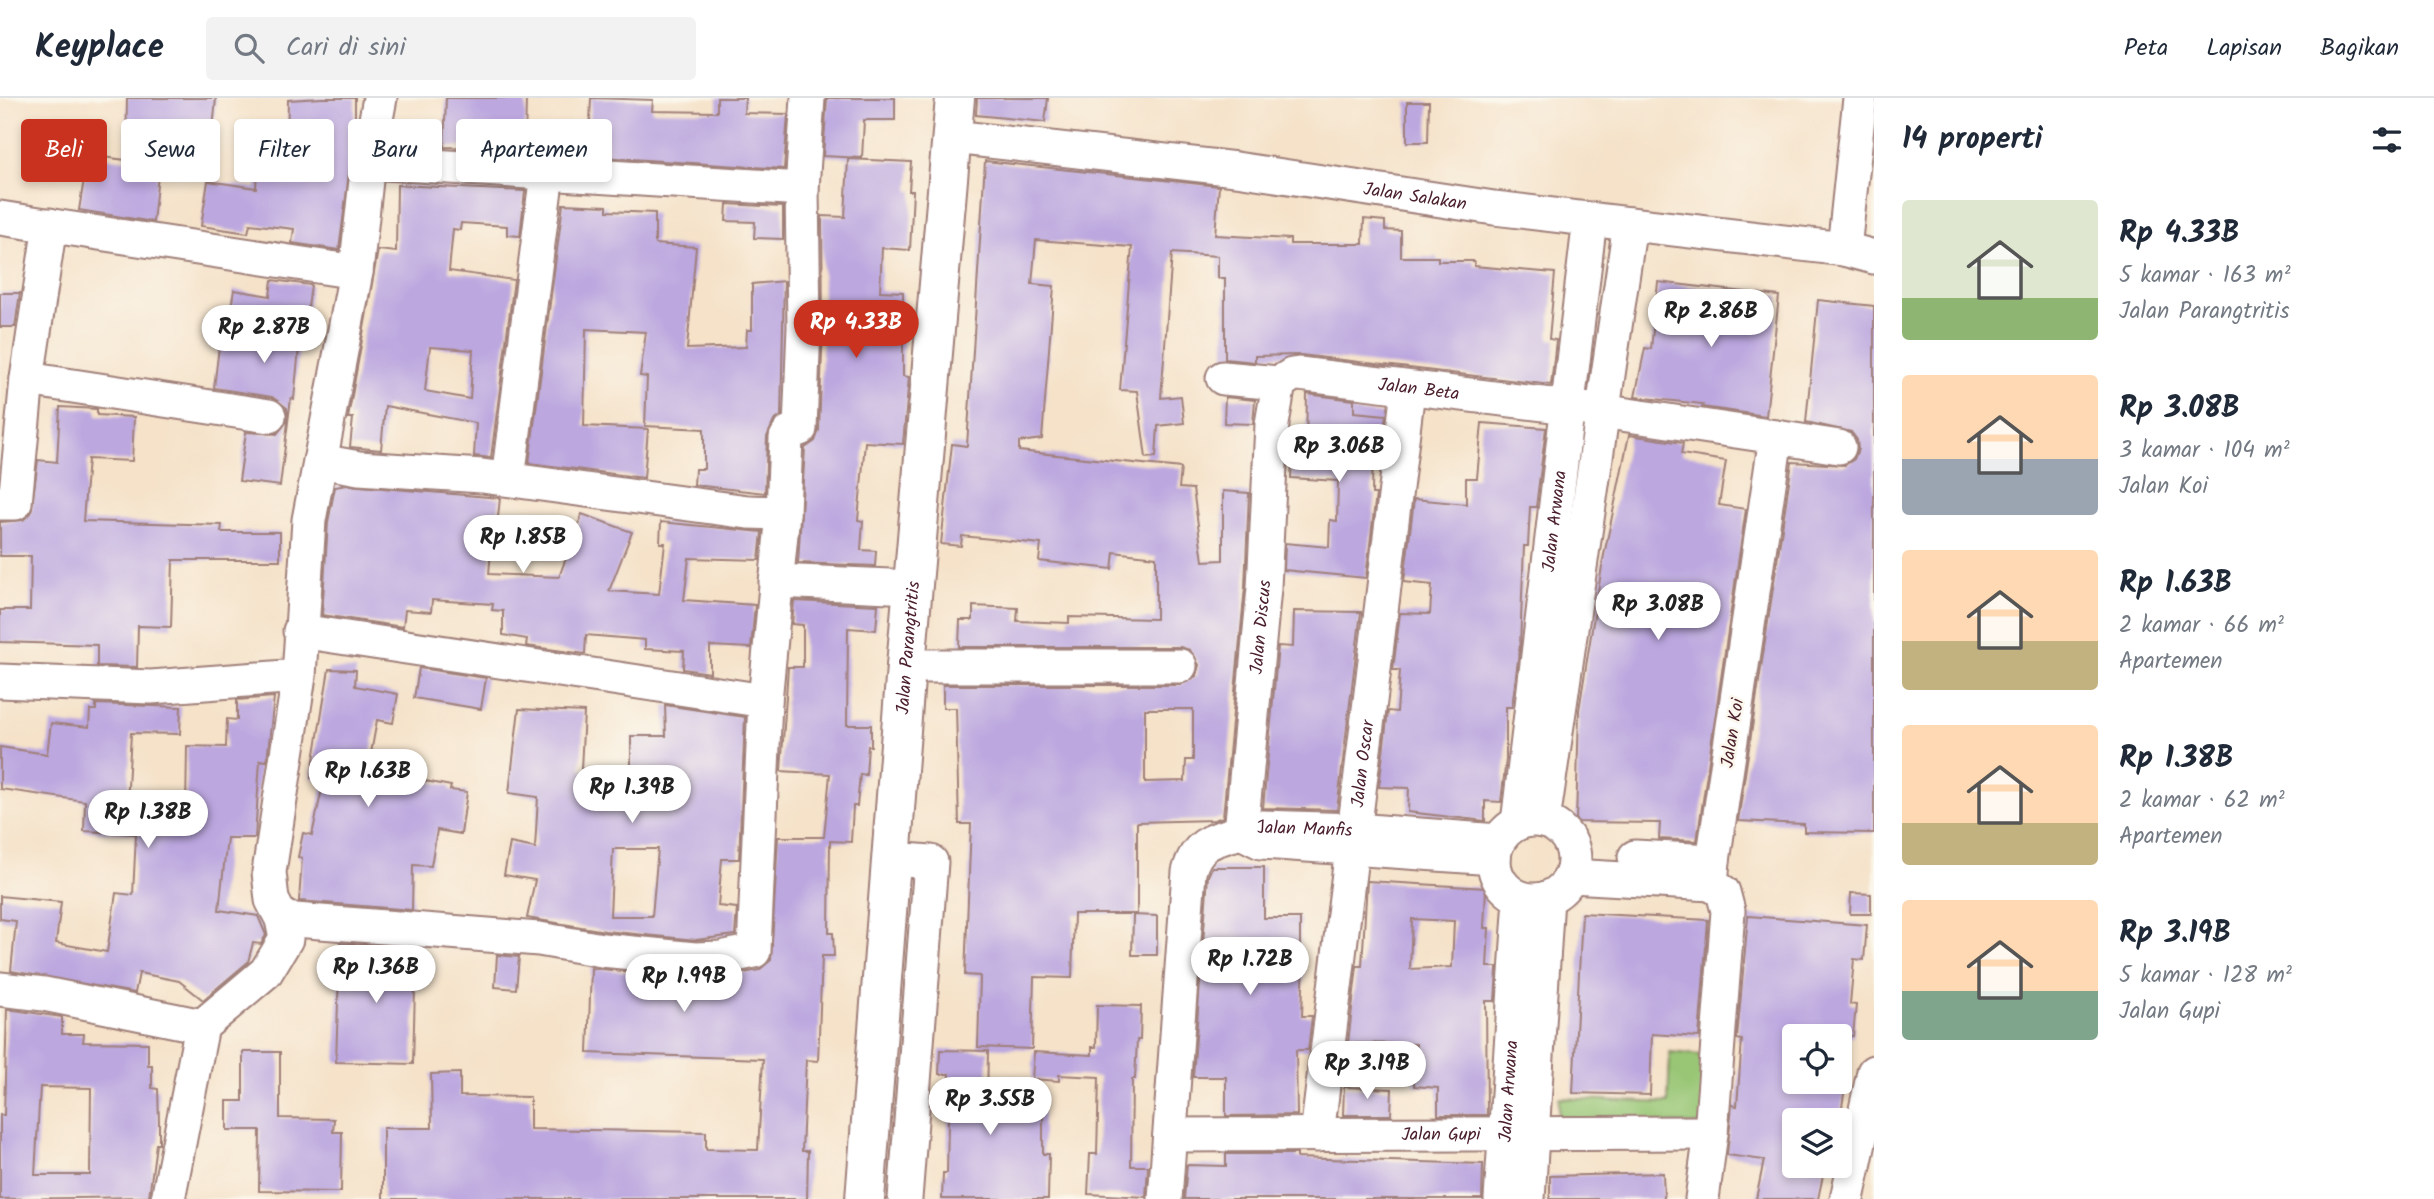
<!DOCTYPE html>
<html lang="id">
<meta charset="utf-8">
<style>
:root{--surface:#fff;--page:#f2f2f3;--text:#1f2937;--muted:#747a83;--line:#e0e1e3;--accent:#c8321e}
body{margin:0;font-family:Kalam,sans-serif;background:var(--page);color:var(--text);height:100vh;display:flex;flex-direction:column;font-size:26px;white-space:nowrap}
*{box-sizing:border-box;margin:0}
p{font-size:23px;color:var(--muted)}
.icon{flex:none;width:38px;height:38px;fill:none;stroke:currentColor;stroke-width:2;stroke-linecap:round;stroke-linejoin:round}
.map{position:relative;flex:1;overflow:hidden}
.side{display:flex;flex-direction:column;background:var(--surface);width:560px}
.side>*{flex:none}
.top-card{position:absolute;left:21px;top:21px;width:665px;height:63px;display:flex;gap:14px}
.controls{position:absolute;left:1782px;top:926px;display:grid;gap:14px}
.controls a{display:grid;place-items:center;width:70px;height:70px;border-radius:7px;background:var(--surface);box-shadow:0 4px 10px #0003;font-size:35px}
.price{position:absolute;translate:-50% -60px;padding:0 16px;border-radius:24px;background:#fff;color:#222;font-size:23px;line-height:46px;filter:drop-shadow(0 2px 4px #0008)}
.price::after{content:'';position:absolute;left:50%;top:42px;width:21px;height:16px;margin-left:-10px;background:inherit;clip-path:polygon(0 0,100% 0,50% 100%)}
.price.current{background:var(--accent);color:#fff}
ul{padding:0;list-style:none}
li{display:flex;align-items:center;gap:21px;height:175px;padding:0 28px}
li span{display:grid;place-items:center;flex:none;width:196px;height:140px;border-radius:7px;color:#555}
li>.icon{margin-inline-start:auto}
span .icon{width:84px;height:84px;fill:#fffc;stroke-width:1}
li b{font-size:30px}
h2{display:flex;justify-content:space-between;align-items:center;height:84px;padding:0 28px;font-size:30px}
.pill{padding:0 24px;border-radius:7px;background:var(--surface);box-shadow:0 4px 10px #0003;font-size:24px;line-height:63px}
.pill.current{background:var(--accent);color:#fff}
header{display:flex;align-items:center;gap:42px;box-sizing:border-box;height:98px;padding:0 35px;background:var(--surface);border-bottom:2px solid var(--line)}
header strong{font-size:33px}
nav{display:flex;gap:38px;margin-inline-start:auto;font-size:24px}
.search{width:490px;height:63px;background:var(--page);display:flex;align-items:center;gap:18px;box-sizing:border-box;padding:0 24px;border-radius:7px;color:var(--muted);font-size:26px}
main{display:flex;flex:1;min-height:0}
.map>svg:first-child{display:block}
.green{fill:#98c674;stroke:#717250;stroke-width:2}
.building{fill:#bca7df;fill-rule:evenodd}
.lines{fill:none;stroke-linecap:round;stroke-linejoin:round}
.minor-casing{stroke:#a0807a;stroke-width:37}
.major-casing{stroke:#a0807a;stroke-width:42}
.minor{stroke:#fff;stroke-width:33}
.major{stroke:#fff;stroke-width:38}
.labels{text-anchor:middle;stroke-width:5;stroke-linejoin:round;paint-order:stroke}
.street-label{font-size:18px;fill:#4a1f2b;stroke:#fbf7ec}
</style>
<header>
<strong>Keyplace</strong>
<div class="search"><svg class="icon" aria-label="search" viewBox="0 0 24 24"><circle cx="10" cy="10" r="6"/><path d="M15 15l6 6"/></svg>Cari di sini</div>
<nav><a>Peta</a><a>Lapisan</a><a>Bagikan</a></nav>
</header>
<main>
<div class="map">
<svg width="1874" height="1101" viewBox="0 0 1874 1101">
<rect width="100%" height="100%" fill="#fbf7ec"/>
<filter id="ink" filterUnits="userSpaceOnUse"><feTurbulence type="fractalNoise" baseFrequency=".0143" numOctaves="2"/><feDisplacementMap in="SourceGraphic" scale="14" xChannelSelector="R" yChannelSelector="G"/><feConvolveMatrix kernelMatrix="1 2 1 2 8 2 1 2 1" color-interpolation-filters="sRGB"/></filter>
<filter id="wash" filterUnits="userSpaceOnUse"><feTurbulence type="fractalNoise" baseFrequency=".00686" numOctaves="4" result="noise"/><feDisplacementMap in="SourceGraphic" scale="28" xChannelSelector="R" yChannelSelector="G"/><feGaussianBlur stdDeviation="1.57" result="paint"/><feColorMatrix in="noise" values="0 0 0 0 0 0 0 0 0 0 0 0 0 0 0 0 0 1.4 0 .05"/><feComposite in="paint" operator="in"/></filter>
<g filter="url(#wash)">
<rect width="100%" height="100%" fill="#f5e2c9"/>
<!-- green -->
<path class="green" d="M 1670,954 L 1710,958 L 1704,1027 L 1558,1021 L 1559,1000 L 1668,1005 Z"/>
<g id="blocks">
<!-- building -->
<g class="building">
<path d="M 127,0 L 216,0 L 212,42 L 206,41 L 202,65 L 160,58 L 153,124 L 79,112 L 88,57 L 126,62 Z"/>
<path d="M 322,0 L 355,0 L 355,30 L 339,152 L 292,145 L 294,131 L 250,126 L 248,135 L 201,128 L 208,83 L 256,90 L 258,49 L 287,50 L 288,2 Z"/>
<path d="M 446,0 L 526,0 L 525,50 L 444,49 Z"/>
<path d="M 591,0 L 653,2 L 652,13 L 717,14 L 717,0 L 745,0 L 744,15 L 788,16 L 784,71 L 601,59 L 605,26 L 590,25 Z"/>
<path d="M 827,0 L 895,0 L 895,22 L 864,22 L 862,60 L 823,58 Z"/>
<path d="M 977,0 L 1048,0 L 1045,24 L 976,17 Z"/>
<path d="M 1407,4 L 1429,4 L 1428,44 L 1407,44 Z"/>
<path d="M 848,61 L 911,64 L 909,93 L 913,93 L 910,152 L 882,150 L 880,193 L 903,194 L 903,278 L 909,279 L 903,346 L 865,344 L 858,422 L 863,423 L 861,452 L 876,453 L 875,468 L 798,465 L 805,350 L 815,343 L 819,332 L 823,229 L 822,118 L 845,119 Z"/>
<path d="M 985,63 L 1219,88 L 1215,137 L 1290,141 L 1290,146 L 1363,146 L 1364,121 L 1385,123 L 1385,132 L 1401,133 L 1401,159 L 1438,159 L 1438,163 L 1474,163 L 1474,168 L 1555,175 L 1549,241 L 1556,242 L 1551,287 L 1301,257 L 1255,258 L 1255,264 L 1225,261 L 1225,180 L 1218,180 L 1218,158 L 1172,155 L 1161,300 L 1181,298 L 1184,325 L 1158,328 L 1156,359 L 1146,360 L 1137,293 L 1120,292 L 1132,149 L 1036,142 L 1032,186 L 1054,188 L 1042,341 L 1019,344 L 1019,353 L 1181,370 L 1179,390 L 1193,391 L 1203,463 L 1223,462 L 1223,393 L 1249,395 L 1245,489 L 1223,719 L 1214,722 L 1137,724 L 1137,816 L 1074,816 L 1072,880 L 1034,879 L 1032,951 L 978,949 L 980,878 L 965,877 L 971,726 L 959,726 L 956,610 L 943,610 L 943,587 L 1180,587 L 1196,578 L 1199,567 L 1190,552 L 1180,549 L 959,549 L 960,522 L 973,522 L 973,508 L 1018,510 L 1017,523 L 1069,525 L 1069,519 L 1156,521 L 1156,459 L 1114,454 L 1112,471 L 1039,463 L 1041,446 L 962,438 L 961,448 L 941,446 L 952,346 L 967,348 ZM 1145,611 L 1193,611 L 1193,662 L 1186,662 L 1185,683 L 1145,684 Z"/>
<path d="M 397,87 L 525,93 L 520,138 L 507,137 L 507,128 L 461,125 L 460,132 L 453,131 L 449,173 L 514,182 L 491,360 L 474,358 L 476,325 L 385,308 L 381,352 L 350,349 L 353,320 L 348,320 L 378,152 L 396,154 ZM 430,249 L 473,252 L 470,301 L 425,293 Z"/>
<path d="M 563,106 L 607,108 L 607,113 L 655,115 L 655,146 L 696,149 L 687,251 L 746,249 L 747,232 L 752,232 L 752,186 L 784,183 L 781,318 L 774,323 L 767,339 L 765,395 L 694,387 L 695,371 L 704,371 L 704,331 L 645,328 L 647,279 L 640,278 L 646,234 L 586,231 L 584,328 L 648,331 L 644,380 L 529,365 Z"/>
<path d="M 727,106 L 783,109 L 783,141 L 754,140 L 755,124 L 726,123 Z"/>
<path d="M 272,182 L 311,187 L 304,241 L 300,240 L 294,301 L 291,300 L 280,388 L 239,383 L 246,334 L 277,336 L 288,322 L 287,310 L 272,299 L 214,290 L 219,249 L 224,250 L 234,192 L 270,198 Z"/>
<path d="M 1658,184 L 1779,198 L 1766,318 L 1702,309 L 1703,306 L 1635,299 L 1645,250 L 1651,251 Z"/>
<path d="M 0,195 L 20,195 L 15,229 L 0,229 Z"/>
<path d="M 1818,202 L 1874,208 L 1874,735 L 1804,734 L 1804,726 L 1738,723 L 1792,364 L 1845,367 L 1854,361 L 1858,351 L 1857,342 L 1851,334 L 1806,324 Z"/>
<path d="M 1307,296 L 1354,302 L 1354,314 L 1386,317 L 1382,345 L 1373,344 L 1372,396 L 1376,396 L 1366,480 L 1284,472 L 1285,445 L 1329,449 L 1330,422 L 1337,423 L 1338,383 L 1291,380 L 1293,348 L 1306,349 Z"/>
<path d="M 1225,299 L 1255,302 L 1253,326 L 1224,325 Z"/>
<path d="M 60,309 L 97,311 L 97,317 L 134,319 L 132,363 L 88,361 L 83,423 L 222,427 L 221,434 L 280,434 L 280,462 L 173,462 L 171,529 L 138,528 L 137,569 L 97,568 L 97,547 L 0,544 L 0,512 L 30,512 L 31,458 L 0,458 L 0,424 L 23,422 L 31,415 L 38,362 L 57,364 Z"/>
<path d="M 1482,325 L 1546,330 L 1536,409 L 1530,409 L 1528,448 L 1524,448 L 1520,547 L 1512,609 L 1506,609 L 1506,661 L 1501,704 L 1485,703 L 1485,723 L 1408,714 L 1409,690 L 1379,689 L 1388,613 L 1397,614 L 1400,572 L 1393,572 L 1400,515 L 1430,516 L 1432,487 L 1404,484 L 1414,401 L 1466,406 L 1466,380 L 1477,380 Z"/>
<path d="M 1629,337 L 1683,345 L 1681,356 L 1726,363 L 1719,407 L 1746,411 L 1697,743 L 1659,741 L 1660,725 L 1576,724 L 1579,612 L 1603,462 Z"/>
<path d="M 347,387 L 500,400 L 497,428 L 493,428 L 489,476 L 559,479 L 582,416 L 632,434 L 609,493 L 659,496 L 665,445 L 660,445 L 661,424 L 762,434 L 759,462 L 689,460 L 684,502 L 755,507 L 751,550 L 710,548 L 710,575 L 683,571 L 684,553 L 645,551 L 645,542 L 586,537 L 585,556 L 526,548 L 527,541 L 503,537 L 503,513 L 492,512 L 493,506 L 432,502 L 431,514 L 405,512 L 403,529 L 322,517 L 328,424 L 335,389 Z"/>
<path d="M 794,503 L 878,507 L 876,532 L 848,530 L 847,627 L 871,627 L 871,648 L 868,648 L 866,677 L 860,676 L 857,708 L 853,708 L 851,744 L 830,743 L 829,835 L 833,835 L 834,858 L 822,858 L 818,963 L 806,962 L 802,1053 L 808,1053 L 807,1101 L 383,1101 L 383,1030 L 432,1030 L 431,976 L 460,975 L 460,998 L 530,999 L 530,1031 L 706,1034 L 706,1051 L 758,1052 L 763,961 L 588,955 L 591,870 L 693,880 L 722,879 L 759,872 L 771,862 L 778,739 L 824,739 L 830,676 L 781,673 L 788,569 L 803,569 L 803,527 L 792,526 Z"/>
<path d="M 1294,513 L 1361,514 L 1337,712 L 1263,710 L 1278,548 L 1293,549 Z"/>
<path d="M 419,570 L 486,580 L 481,611 L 414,600 Z"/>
<path d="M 329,571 L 356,572 L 355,588 L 398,596 L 393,625 L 377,622 L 368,672 L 451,688 L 450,692 L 467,694 L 461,736 L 437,732 L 431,768 L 413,767 L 412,812 L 299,803 L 302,760 L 298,759 L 303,735 L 312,737 L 324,682 L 311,680 Z"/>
<path d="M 274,599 L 267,663 L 260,662 L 255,740 L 227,740 L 219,812 L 258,818 L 266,837 L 261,846 L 253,845 L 248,864 L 203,902 L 179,883 L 139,875 L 135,895 L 11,873 L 16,823 L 0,821 L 0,798 L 61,804 L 56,845 L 107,854 L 116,795 L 133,797 L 136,736 L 84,733 L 85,703 L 0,691 L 0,649 L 47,656 L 51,625 L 89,629 L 90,612 L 96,612 L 96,606 L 181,609 L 180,636 L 131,635 L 127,707 L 186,712 L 187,648 L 226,649 L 227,621 L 237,622 L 237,602 Z"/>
<path d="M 665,607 L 745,619 L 739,761 L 722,761 L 718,808 L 737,810 L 735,837 L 696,842 L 605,833 L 527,820 L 535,782 L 504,777 L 510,745 L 535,750 L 538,699 L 509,695 L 519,611 L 584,614 L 581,671 L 631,673 L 631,638 L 666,638 ZM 613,751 L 658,751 L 652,818 L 610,818 Z"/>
<path d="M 1212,769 L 1264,769 L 1264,820 L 1300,820 L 1300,857 L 1304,858 L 1302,918 L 1312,918 L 1308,952 L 1296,952 L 1297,1017 L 1226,1018 L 1226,979 L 1193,979 L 1208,778 Z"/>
<path d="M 1367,783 L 1486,790 L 1484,830 L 1489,830 L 1487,869 L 1497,869 L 1497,872 L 1495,903 L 1486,903 L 1487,1017 L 1438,1017 L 1438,990 L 1414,988 L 1416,946 L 1348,945 L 1357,868 L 1362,868 ZM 1412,821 L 1454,823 L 1452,869 L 1410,871 Z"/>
<path d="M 1851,795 L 1871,796 L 1871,816 L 1850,816 Z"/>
<path d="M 1582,815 L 1708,822 L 1699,939 L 1652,936 L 1650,997 L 1573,995 Z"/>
<path d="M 1133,817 L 1157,818 L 1157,857 L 1132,857 Z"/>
<path d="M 1748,818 L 1867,827 L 1864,862 L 1854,861 L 1850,906 L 1856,907 L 1853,938 L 1794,938 L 1794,984 L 1846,983 L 1840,1022 L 1794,1022 L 1794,1068 L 1825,1068 L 1818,1101 L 1756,1101 L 1764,1062 L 1727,1057 L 1732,1007 L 1737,1008 L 1742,942 L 1737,941 Z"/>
<path d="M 340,845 L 416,851 L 413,966 L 336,964 Z"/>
<path d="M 497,857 L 519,859 L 516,891 L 495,889 Z"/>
<path d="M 1097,907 L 1141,908 L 1140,942 L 1137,942 L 1135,981 L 1132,981 L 1131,1068 L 1148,1068 L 1146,1099 L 1088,1096 L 1090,1056 L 1097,1056 L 1099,979 L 1059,977 L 1059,983 L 1032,981 L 1034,954 L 1092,957 L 1092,949 L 1096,949 Z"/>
<path d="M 7,911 L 62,919 L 62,936 L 84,936 L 83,944 L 148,945 L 148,967 L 152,967 L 152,990 L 158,991 L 159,1024 L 159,1046 L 156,1046 L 149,1099 L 0,1101 L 0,1017 L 4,1017 ZM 40,989 L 91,990 L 90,1077 L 35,1077 Z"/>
<path d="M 940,952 L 988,953 L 987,1003 L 1043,1003 L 1043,1056 L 1049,1056 L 1048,1101 L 942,1101 L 943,1075 L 947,1075 L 949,976 L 939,976 Z"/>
<path d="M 243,954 L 280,954 L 280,1020 L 334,1021 L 333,1034 L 342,1034 L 341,1094 L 259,1093 L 260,1032 L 227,1032 L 227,1003 L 243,1003 Z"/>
<path d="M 1344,989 L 1392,991 L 1391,1017 L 1343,1017 Z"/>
<path d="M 1226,1056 L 1297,1056 L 1297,1060 L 1483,1066 L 1482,1101 L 1184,1101 L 1187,1067 L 1226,1068 Z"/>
<path d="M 1663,1075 L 1664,1101 L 1550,1101 L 1550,1078 Z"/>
</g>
</g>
</g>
<g filter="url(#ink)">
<use href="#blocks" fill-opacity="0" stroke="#a0807a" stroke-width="2"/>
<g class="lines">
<!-- minor casing -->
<g class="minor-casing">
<g id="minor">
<path id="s1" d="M 953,39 L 1236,71 L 1494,110 L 1844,151 L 1874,159"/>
<path d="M 368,64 L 802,91"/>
<path d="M 0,120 L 356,174"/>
<path d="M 1844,151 L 1860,0"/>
<path d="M 1223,280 L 1279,285"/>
<path d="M 27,281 L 269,318"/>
<path d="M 1776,339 L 1839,349"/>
<path d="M 320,363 L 359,370 L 482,378 L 748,414 L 783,415"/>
<path d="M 508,381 L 547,75"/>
<path d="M 0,405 L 15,405 L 27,281 L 50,127"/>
<path d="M 776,483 L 913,489"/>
<path d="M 300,533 L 765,603"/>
<path d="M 906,568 L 1180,568"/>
<path d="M 0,583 L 151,589 L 299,578"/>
<circle cx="1534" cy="762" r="40"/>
<path d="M 1543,723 L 1630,126"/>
<path id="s2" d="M 1518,725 L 1590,121"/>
<path d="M 1635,759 L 1713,763"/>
<path id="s3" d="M 1494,760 L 1261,744 L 1241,734 L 1261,729 L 1355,732 L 1498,743"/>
<path d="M 892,761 L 931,764 L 905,1101"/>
<path d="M 1571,778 L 1711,786"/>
<path d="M 282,821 L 539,841 L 602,852 L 695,861 L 721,860 L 754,853 L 765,603 L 783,415 L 786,340 L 790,334 L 800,331 L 804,229 L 802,91 L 808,0"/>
<path d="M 0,891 L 44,896 L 202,928"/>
<path id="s4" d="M 1170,1037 L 1711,1035"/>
<path id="s5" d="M 1317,1037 L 1408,292"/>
<path d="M 168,1101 L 202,928 L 266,874 L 286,841 L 282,821 L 272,802 L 269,774 L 299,578 L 309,422 L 356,174 L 368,64 L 380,0"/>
<path id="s6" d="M 1165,1101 L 1189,774 C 1197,744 1213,742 1241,734 L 1264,490 L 1272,326 L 1279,285 L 1292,277 L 1299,276 L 1601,313 L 1776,339 L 1713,763 L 1711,786 L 1723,794 L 1728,813 L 1711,1035 L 1702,1101"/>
<path id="s7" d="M 1501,1101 L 1521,800"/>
<path d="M 1528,1101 L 1547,800"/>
<path d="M 1847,1101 L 1874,974"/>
</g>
</g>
<!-- major casing -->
<g class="major-casing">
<g id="major">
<path id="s8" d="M 865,1101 L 906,568 L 955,0"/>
</g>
</g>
<!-- minor -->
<use href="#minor" class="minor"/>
<!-- major -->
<use href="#major" class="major"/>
</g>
</g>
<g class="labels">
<!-- street labels -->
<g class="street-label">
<text dy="6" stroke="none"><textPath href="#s1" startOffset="466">Jalan Salakan</textPath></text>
<text dy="6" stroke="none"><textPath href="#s6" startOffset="992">Jalan Beta</textPath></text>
<text dy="6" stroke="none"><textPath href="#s2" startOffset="304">Jalan Arwana</textPath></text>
<text dy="6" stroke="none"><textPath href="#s6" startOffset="604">Jalan Discus</textPath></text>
<text dy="6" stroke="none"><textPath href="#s8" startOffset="553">Jalan Parangtritis</textPath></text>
<text transform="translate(1732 635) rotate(-81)" y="6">Jalan Koi</text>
<text dy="6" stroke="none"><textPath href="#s5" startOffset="374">Jalan Oscar</textPath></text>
<text dy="6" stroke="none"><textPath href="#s3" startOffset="320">Jalan Manfis</textPath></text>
<text dy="6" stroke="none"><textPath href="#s7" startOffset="108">Jalan Arwana</textPath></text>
<text dy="6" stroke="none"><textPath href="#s4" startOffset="271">Jalan Gupi</textPath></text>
</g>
</g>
</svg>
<div class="controls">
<a><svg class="icon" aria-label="locate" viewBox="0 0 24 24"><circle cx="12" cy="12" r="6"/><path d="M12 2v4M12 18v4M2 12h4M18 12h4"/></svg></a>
<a><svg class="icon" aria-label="layers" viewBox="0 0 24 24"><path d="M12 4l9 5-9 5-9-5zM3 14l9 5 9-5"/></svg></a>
</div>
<b class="price" style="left:1711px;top:251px">Rp 2.86B</b>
<b class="price current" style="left:856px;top:262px">Rp 4.33B</b>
<b class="price" style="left:264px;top:267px">Rp 2.87B</b>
<b class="price" style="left:1339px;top:386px">Rp 3.06B</b>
<b class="price" style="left:523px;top:477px">Rp 1.85B</b>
<b class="price" style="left:1658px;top:544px">Rp 3.08B</b>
<b class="price" style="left:368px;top:711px">Rp 1.63B</b>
<b class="price" style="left:632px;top:727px">Rp 1.39B</b>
<b class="price" style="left:148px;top:752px">Rp 1.38B</b>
<b class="price" style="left:1250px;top:899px">Rp 1.72B</b>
<b class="price" style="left:376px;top:907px">Rp 1.36B</b>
<b class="price" style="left:684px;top:916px">Rp 1.99B</b>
<b class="price" style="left:1367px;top:1003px">Rp 3.19B</b>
<b class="price" style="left:990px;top:1039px">Rp 3.55B</b>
<div class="top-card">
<a class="pill current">Beli</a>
<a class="pill">Sewa</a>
<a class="pill">Filter</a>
<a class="pill">Baru</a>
<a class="pill">Apartemen</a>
</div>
</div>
<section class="side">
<h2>14 properti<svg class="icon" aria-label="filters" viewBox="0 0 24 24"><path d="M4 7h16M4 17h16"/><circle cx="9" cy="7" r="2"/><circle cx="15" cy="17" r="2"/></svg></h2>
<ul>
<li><span style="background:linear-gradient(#dfe7d0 70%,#8fb573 0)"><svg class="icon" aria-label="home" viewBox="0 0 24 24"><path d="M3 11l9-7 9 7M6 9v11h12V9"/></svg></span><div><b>Rp 4.33B</b><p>5 kamar · 163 m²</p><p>Jalan Parangtritis</p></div></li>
<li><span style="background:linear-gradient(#ffd9b3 60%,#9aa5b1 0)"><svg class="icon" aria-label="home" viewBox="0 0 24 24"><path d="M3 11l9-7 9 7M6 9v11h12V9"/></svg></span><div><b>Rp 3.08B</b><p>3 kamar · 104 m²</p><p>Jalan Koi</p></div></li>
<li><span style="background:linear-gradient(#ffd9b3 65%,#c2b280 0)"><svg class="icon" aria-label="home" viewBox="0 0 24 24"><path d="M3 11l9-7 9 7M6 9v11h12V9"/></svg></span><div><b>Rp 1.63B</b><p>2 kamar · 66 m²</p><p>Apartemen</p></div></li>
<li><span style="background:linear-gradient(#ffd9b3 70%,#c2b280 0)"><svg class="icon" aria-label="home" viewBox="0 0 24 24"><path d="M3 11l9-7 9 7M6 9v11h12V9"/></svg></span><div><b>Rp 1.38B</b><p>2 kamar · 62 m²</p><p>Apartemen</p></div></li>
<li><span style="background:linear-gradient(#ffd9b3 65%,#7fa58c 0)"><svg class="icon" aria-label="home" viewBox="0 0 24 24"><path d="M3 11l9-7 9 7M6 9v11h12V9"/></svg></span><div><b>Rp 3.19B</b><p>5 kamar · 128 m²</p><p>Jalan Gupi</p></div></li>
</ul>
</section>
</main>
